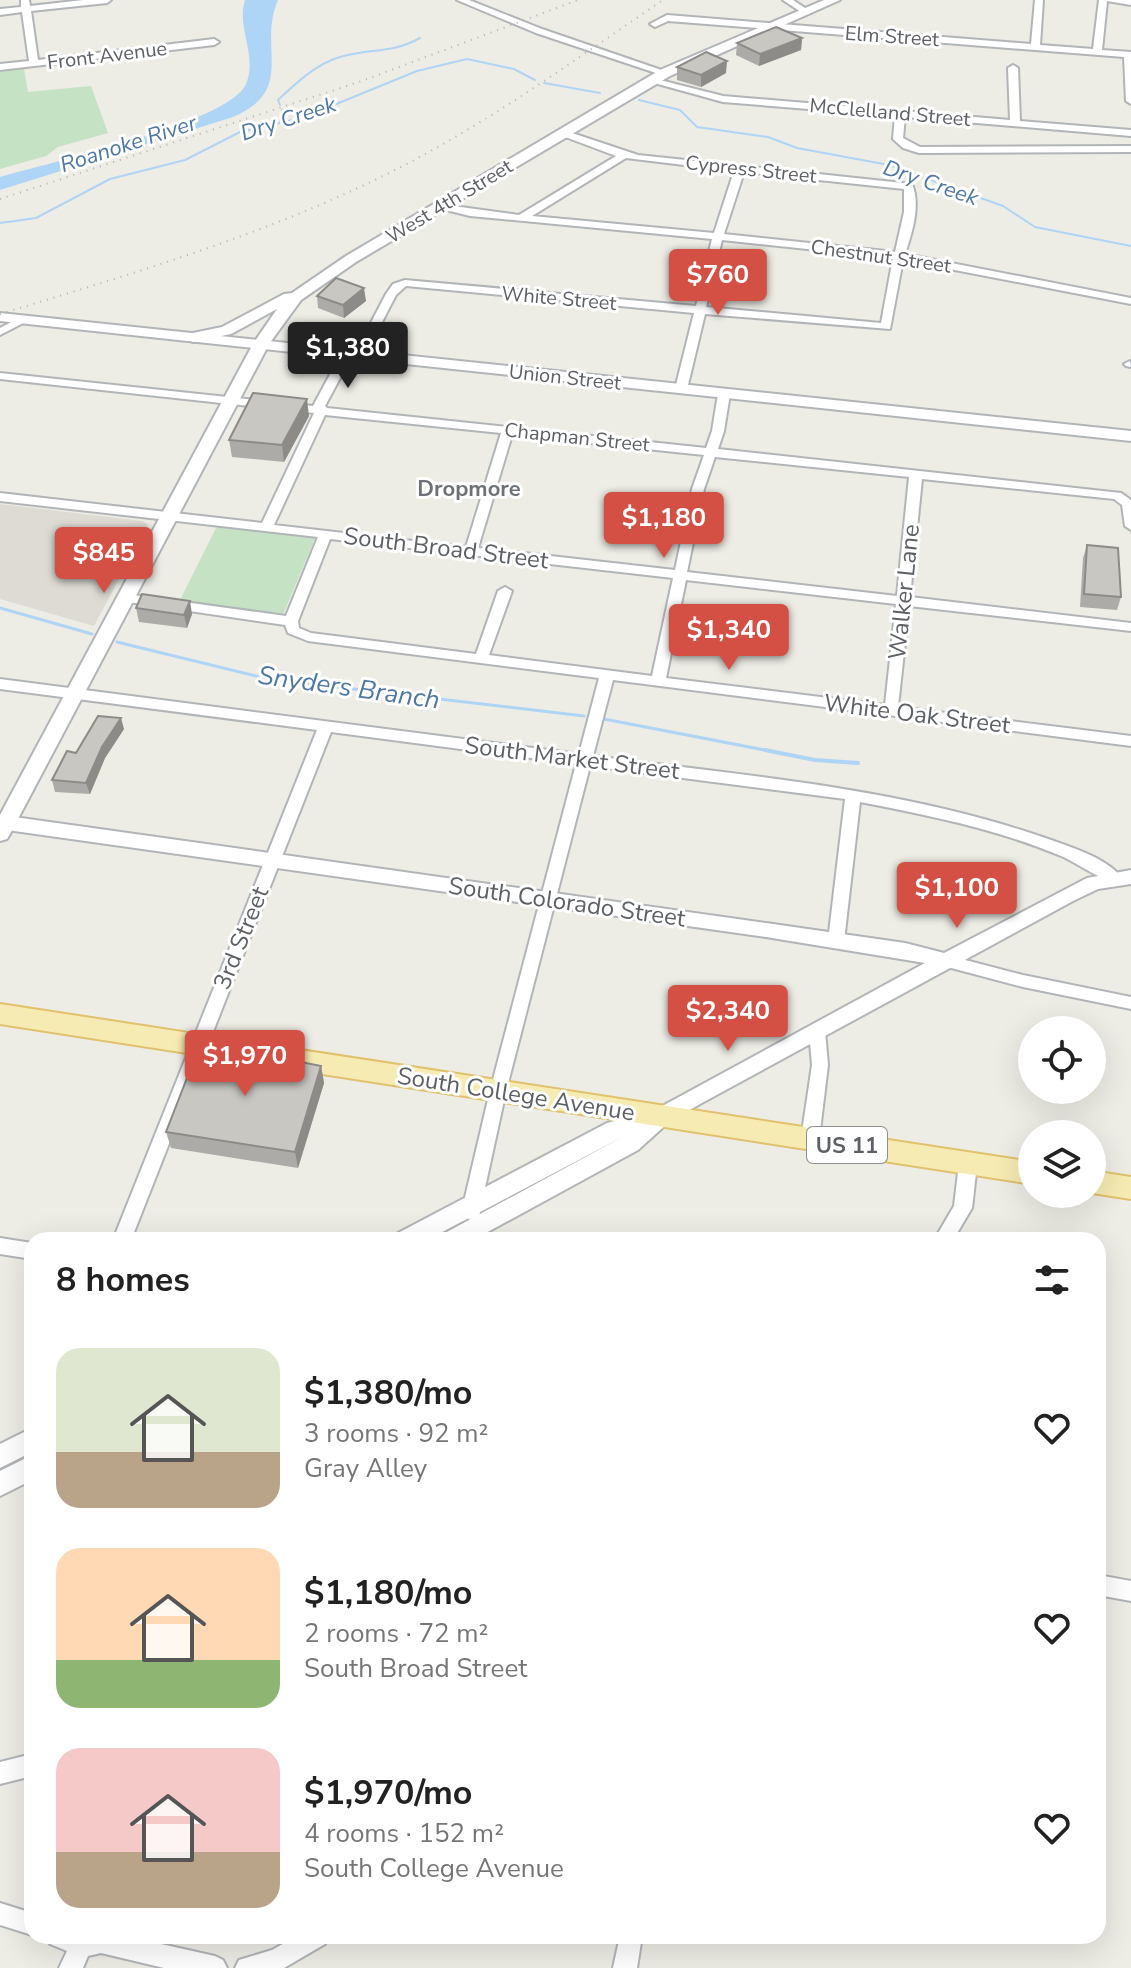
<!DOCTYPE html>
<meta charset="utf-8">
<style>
:root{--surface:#fff;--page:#f6f6f6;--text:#222;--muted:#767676;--accent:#d55044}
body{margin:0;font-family:"Nunito Sans",sans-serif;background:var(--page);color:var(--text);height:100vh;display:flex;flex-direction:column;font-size:30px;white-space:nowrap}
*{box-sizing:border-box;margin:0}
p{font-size:26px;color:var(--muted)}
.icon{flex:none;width:44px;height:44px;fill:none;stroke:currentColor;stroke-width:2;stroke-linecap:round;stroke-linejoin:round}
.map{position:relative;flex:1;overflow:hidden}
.sheet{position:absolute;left:24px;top:1232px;width:1082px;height:712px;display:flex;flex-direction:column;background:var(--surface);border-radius:24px;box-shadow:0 8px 32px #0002}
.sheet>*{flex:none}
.buttons{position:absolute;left:1018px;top:1016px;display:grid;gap:16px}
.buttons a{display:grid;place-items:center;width:88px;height:88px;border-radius:50%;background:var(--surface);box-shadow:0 8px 32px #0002;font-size:40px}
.price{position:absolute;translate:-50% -68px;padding:0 18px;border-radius:8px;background:var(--accent);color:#fff;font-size:26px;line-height:52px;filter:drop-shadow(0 2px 4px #0008)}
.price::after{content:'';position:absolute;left:50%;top:48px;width:24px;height:18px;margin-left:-12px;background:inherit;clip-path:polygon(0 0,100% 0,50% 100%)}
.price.selected{background:#222;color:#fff}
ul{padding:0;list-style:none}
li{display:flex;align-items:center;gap:24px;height:200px;padding:0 32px}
li span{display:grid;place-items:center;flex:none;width:224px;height:160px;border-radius:24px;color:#555}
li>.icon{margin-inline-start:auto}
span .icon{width:96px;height:96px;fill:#fffc;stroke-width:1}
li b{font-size:34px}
h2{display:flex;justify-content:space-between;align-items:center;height:96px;padding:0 32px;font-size:34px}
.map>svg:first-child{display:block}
.education{fill:#dddbd4}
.green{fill:#c5e2c5}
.water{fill:#aed5f5}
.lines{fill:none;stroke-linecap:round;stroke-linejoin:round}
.stream-far2{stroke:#aed5f5;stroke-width:2}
.stream-far1{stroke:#aed5f5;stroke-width:3}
.stream{stroke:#aed5f5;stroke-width:4}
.minor-casing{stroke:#b2b5b8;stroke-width:4}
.tertiary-casing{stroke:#b2b5b8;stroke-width:4}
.secondary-casing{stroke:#b1b4b8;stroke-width:4}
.primary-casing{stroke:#e1c16b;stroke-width:4}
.minor{fill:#fff;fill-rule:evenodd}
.tertiary{fill:#fff;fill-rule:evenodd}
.secondary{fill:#fff;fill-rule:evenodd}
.primary{fill:#f6ebb2;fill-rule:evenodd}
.rail{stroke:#b3b4b4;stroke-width:2;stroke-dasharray:1 6;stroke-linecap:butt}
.wall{fill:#adaba7}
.shaded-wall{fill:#8d8b88}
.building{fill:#c9c7c2;stroke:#8d8b88;stroke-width:2}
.labels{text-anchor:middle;stroke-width:6;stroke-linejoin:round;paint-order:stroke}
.far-street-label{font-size:20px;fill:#5d6064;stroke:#fff}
.far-water-label{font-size:22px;font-style:italic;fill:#4c77a6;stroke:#fff}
.far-neighbourhood-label{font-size:22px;font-weight:bold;fill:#6e7276;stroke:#fff}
.shield{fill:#fff;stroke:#8e9092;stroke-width:2}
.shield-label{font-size:22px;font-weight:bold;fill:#5d6064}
.street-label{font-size:24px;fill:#5d6064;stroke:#fff}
.water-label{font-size:26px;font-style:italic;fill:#4c77a6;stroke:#fff}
</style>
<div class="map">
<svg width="1131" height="1968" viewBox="0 0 1131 1968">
<rect width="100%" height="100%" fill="#edece5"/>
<!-- education -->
<path class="education" d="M 0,504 L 142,521 L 148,525 L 94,626 L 0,599 Z"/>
<!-- green -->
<g class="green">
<path d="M 24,69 L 28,92 L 91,86 L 108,133 L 58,147 L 46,156 L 0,169 L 0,72 Z"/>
<path d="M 217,526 L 315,538 L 283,615 L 179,602 Z"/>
</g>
<!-- water -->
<path class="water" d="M 245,0 L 278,0 C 257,48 297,90 233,117 L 0,190 L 0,177 C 44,164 231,122 246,84 C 258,55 236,28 245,0 Z"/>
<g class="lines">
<!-- stream-far2 -->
<g class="stream-far2">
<path d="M 544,83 L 600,93"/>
<path d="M 639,100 L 680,110 L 697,127 L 768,137 L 797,148 L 889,165 L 1003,206 L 1035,227 L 1131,246"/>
<path d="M 280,105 L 278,100 C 296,83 316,64 340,57 C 370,48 391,54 420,38"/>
<path d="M 280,122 L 282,110"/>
<path d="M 0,223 L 36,218 L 110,179 L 185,160 L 240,132 L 302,118 L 417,71 L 467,59 L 514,69 L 535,80"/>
</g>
<!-- stream-far1 -->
<g class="stream-far1">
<path d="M 0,608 L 92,634"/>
<path d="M 117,642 L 268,679 L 584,716"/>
<path d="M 604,719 L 775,752"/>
</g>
<!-- stream -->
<path class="stream" d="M 765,750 L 815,760 L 858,763"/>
<!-- minor casing -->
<g class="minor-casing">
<g id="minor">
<path d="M 29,0 L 30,6 L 83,0 L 111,0 L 107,3 L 31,11 L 38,60 L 214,39 L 219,42 L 214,45 L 0,70 L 0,64 L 29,61 L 22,12 L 0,15 L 0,9 L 21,7 L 21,0 Z"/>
<path d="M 457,0 L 469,0 L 542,29 L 670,73 L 662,75 L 536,33 Z"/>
<path d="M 783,0 L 793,0 L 811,12 L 804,14 Z"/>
<path d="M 1035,0 L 1043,0 L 1040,45 L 1093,49 L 1099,0 L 1131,0 L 1131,5 L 1107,1 L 1102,50 L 1131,52 L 1131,104 L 1126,101 L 1124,57 L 668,21 L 655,27 L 650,24 L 667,15 L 1031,44 Z"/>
<path d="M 1013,65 L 1018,68 L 1020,121 L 1131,130 L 1131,136 L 905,117 L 903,138 L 920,147 L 1131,146 L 1131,152 L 919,153 L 903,148 L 893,139 L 895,116 L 723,102 L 647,81 L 652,78 L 723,96 L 1010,120 L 1008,68 Z"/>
<path d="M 563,130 L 638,155 L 912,184 C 921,205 912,233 905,254 L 1131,298 L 1131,304 L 903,260 L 890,329 L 705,314 L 687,389 L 681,392 L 675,389 L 694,313 L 406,286 L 396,295 L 364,357 L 356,357 L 354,355 L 386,294 L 393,284 L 405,280 L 696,306 L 712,239 L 470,216 L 434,207 L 439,204 L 519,215 L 616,156 L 560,135 L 560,131 ZM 626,158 L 734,171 L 714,233 L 532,216 ZM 744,172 L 904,189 L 904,212 L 895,252 L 724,234 ZM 722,240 L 893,258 L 881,323 L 706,307 Z"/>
<path d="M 19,318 L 29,320 L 0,335 L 0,328 Z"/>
<path d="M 347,351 L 353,354 L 325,406 L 327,408 L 706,448 L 712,431 L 718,394 L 724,390 L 730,394 L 724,431 L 718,449 L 1121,493 L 1131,500 L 1131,530 L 1125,526 L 1122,505 L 1114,499 L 922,479 L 910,597 L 1131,623 L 1131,631 L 909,606 L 898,707 L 1131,736 L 1131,746 L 613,680 L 593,756 C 748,776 906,788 1054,841 C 1076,849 1108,859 1123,879 L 1120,883 C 1110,886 1074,861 1061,856 C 997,829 927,815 860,802 L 844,941 L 836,947 L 828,941 L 845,799 L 590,766 L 506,1091 L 481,1206 L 479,1218 L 473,1221 L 467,1218 L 463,1206 L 490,1091 L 576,764 L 331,732 L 131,1240 L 113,1240 L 317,730 L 0,689 L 0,679 L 579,754 L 599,678 L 308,641 L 288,633 L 285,625 L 121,601 L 121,595 L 126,594 L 286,616 L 318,537 L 0,501 L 0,493 L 262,523 L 314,413 L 0,379 L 0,373 L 313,406 L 341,354 ZM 325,415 L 501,433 L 466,547 L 274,525 ZM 512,435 L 704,455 L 692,489 L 675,570 L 478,548 ZM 715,457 L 909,477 L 897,596 L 687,572 L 704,489 ZM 330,539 L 673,578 L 652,676 L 489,655 L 512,591 L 505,587 L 498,591 L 476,654 L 311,633 L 299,628 L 298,621 ZM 686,580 L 896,604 L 885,705 L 666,678 Z"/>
<path d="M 1130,361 L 1131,367 L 1126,366 L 1124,364 Z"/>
<path d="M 946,955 L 1023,975 L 1131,997 L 1131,1009 L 1023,987 L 940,965 L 938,961 L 940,957 Z"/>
<path d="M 817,1025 L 823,1026 L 825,1031 L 828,1065 L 819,1139 L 816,1144 L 810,1146 L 804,1144 L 801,1139 L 812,1065 L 809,1031 L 811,1026 Z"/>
<path d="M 968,1157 L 974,1159 L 977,1164 L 972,1208 L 953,1240 L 934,1240 L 954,1206 L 959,1164 L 962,1159 Z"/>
<path d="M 0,1238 L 32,1243 L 32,1259 L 0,1254 Z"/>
<path d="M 1098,1575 L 1131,1581 L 1131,1601 L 1098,1595 Z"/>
<path d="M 32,1754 L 32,1776 L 0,1784 L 0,1762 Z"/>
<path d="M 0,1903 L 32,1913 L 32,1935 L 0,1925 Z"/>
<path d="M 47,1936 L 125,1936 L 215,1956 L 223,1960 L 227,1968 L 164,1968 L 101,1953 L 88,1956 L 83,1968 L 59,1968 L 67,1951 L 50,1944 Z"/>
<path d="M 297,1936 L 328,1936 L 325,1944 L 284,1968 L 235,1968 L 239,1960 L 272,1950 Z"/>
<path d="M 620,1936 L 642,1936 L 637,1968 L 613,1968 Z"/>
</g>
</g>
<!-- tertiary casing -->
<g class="tertiary-casing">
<g id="tertiary">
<path d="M 0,313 L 1131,431 L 1131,441 L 0,321 Z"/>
<path d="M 0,815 L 766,923 L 905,943 L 944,953 L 1087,878 L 1131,870 L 1131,884 L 1098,889 L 1073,901 L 700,1104 L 669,1122 L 638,1150 L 473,1240 L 442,1240 L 445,1233 L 626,1135 L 427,1240 L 395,1240 L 398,1233 L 607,1123 L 655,1110 L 925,963 L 766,937 L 0,829 Z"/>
<path d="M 32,1428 L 32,1452 L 0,1468 L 0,1444 Z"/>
<path d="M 32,1455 L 32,1480 L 0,1496 L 0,1471 Z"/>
</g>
</g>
<!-- secondary casing -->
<g class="secondary-casing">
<path id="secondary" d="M 824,0 L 840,0 L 670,76 L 356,262 L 301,300 L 269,344 L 10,834 L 7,839 L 0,841 L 0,815 L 253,344 L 277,309 L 231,334 L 193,342 L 185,337 L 188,334 L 222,327 L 284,294 L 292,293 L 346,256 L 660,70 Z"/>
</g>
<!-- primary casing -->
<g class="primary-casing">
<g id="primary">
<path d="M 0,1004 L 1032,1162 L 1032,1184 L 0,1024 Z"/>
<path d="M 1092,1171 L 1131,1177 L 1131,1199 L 1092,1193 Z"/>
</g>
</g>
<!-- minor -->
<use href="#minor" class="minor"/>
<!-- tertiary -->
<use href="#tertiary" class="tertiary"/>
<!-- secondary -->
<use href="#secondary" class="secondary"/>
<!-- primary -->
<use href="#primary" class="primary"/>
<!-- rail -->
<g class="rail">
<path d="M 0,199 L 359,82 L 578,0"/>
<path d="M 0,314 C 135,273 271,233 397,169 C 491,121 576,59 663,0"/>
</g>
</g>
<!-- wall -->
<g class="wall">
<path d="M 802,38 L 801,50 L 759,66 L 736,55 L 737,43 Z"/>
<path d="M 677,67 L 726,73 L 701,87 L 677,80 Z"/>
<path d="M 317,296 L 366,301 L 344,318 L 318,308 Z"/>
<path d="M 309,416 L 284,462 L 232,457 L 229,440 Z"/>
<path d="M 1087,545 L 1121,597 L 1117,610 L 1080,607 L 1083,558 Z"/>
<path d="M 136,608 L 192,614 L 187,628 L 139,622 Z"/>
<path d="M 124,729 L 105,758 L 90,794 L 55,792 L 52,780 Z"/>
<path d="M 321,1066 L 324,1083 L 298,1168 L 171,1148 L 166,1132 Z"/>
</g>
<!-- shaded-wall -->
<g class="shaded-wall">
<path d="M 802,38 L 801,50 L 759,66 L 760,54 Z"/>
<path d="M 727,61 L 726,73 L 701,87 L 701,75 Z"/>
<path d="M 364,288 L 366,301 L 344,318 L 343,305 Z"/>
<path d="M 307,399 L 309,416 L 284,462 L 282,445 Z"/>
<path d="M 190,601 L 192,614 L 187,628 L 184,615 Z"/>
<path d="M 121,718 L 124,729 L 105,758 L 90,794 L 86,783 L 102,747 Z"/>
<path d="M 321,1066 L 324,1083 L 298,1168 L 295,1152 Z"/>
</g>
<!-- building -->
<g class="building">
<path d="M 776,27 L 802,38 L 760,54 L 737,43 Z"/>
<path d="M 706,52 L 727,61 L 701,75 L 677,67 Z"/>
<path d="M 336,278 L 364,288 L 343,305 L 317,296 Z"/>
<path d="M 253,393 L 307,399 L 282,445 L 229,440 Z"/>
<path d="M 1087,545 L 1118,548 L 1121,597 L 1084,594 Z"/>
<path d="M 142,594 L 190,601 L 184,615 L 136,608 Z"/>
<path d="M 98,716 L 121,718 L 102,747 L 86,783 L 52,780 L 67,751 L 76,753 Z"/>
<path d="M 201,1042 L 321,1066 L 295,1152 L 166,1132 Z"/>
</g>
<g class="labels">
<!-- far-street labels -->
<g class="far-street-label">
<text transform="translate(892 36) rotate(4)" y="7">Elm Street</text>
<text transform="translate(107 55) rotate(-7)" y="7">Front Avenue</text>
<text transform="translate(890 112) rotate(5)" y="7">McClelland Street</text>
<text transform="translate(751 169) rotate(6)" y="7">Cypress Street</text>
<text transform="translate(449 201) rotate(-31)" y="7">West 4th Street</text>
<text transform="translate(881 256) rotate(8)" y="7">Chestnut Street</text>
<text transform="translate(559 298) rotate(5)" y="7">White Street</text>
<text transform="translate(565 377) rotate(6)" y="7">Union Street</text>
<text transform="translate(577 437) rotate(6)" y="7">Chapman Street</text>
</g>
<!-- far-water labels -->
<g class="far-water-label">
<text transform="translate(288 118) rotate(-18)" y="8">Dry Creek</text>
<text transform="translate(128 143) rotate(-18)" y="8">Roanoke River</text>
<text transform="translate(931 182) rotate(19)" y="8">Dry Creek</text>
</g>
<!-- far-neighbourhood labels -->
<g class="far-neighbourhood-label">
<text x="469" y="496">Dropmore</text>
</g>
<!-- shield labels -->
<rect class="shield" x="807" y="1127" width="80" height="36" rx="6"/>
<g class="shield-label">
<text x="847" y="1153">US 11</text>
</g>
<!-- street labels -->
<g class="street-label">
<text transform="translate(446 548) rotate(7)" y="8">South Broad Street</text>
<text transform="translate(904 592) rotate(-84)" y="8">Walker Lane</text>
<text transform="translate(917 714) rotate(7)" y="8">White Oak Street</text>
<text transform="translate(572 758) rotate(7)" y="8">South Market Street</text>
<text transform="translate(567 902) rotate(8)" y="8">South Colorado Street</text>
<text transform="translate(241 938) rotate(-68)" y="8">3rd Street</text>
<text transform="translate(516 1094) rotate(9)" y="8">South College Avenue</text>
</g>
<!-- water labels -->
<g class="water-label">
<text transform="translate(349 687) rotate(8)" y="9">Snyders Branch</text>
</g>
</g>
</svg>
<div class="buttons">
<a><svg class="icon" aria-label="locate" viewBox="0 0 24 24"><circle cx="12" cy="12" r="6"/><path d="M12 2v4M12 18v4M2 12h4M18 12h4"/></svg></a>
<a><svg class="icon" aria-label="layers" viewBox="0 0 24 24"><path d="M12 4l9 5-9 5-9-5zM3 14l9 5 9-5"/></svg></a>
</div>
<b class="price" style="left:718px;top:317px">$760</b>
<b class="price selected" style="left:348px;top:390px">$1,380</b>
<b class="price" style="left:664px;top:560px">$1,180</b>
<b class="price" style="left:104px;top:595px">$845</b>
<b class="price" style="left:729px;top:672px">$1,340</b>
<b class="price" style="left:957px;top:930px">$1,100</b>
<b class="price" style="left:728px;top:1053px">$2,340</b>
<b class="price" style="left:245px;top:1098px">$1,970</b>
<section class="sheet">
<h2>8 homes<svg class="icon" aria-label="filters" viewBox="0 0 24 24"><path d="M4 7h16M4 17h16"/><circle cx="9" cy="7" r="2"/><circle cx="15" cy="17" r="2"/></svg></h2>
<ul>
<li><span style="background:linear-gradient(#dfe7d0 65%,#b9a48a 0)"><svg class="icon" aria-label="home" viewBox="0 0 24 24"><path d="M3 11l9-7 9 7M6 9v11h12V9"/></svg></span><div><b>$1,380/mo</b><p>3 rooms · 92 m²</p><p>Gray Alley</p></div><svg class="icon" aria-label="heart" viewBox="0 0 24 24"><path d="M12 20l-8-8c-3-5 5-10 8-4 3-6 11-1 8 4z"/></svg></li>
<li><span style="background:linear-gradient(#ffd9b3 70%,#8fb573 0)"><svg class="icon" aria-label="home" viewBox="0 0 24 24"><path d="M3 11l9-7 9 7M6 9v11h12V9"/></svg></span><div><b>$1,180/mo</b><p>2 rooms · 72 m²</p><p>South Broad Street</p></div><svg class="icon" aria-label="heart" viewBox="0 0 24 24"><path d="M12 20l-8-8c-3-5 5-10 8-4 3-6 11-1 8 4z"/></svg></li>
<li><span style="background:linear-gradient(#f6c9c9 65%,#b9a48a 0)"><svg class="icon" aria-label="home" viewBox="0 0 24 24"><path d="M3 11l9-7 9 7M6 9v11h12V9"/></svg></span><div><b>$1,970/mo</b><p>4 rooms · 152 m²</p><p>South College Avenue</p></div><svg class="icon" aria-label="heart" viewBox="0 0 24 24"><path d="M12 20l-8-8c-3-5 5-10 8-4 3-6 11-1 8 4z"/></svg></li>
</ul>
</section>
</div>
